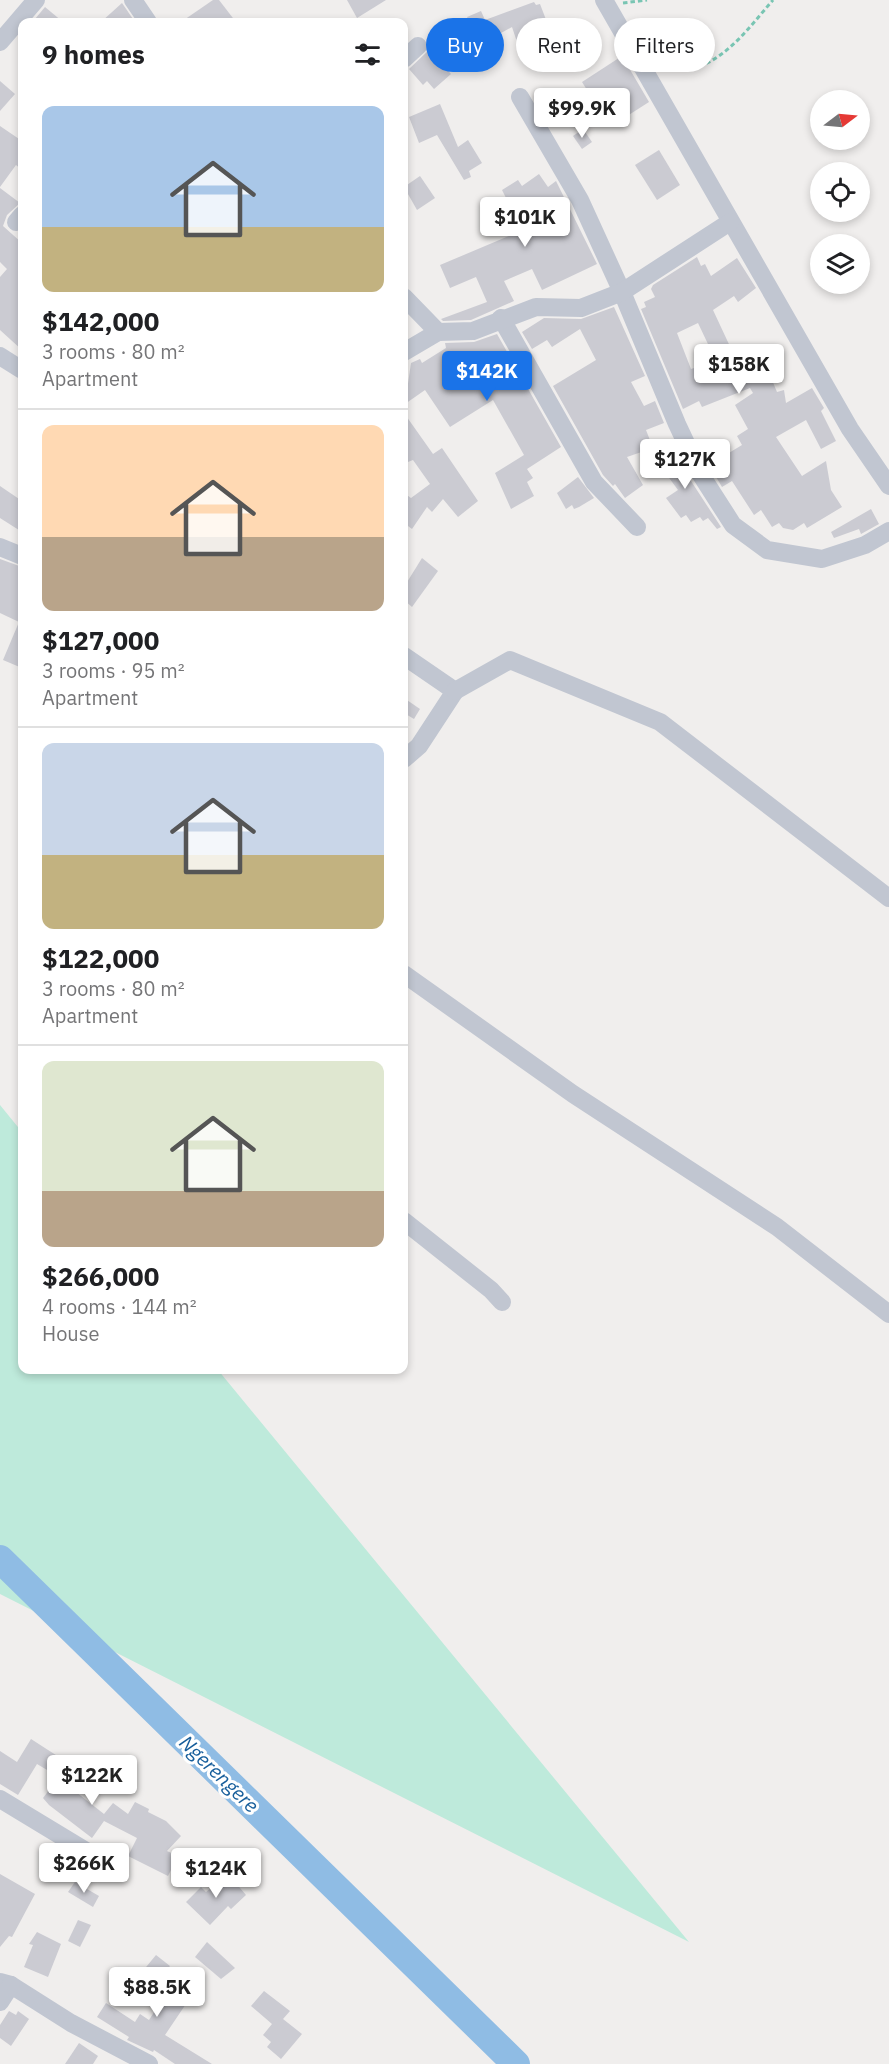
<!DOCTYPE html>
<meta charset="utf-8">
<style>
:root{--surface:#fff;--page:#f6f6f6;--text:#202124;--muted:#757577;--line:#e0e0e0;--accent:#1a73e8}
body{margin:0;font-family:"IBM Plex Sans",sans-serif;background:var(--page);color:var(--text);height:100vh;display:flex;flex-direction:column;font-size:22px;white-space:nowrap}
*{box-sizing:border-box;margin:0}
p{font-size:20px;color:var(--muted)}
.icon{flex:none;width:33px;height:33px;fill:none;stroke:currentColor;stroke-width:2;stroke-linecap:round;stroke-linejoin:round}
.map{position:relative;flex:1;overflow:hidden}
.panel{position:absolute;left:18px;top:18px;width:390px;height:1356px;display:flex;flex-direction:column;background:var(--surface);border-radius:12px;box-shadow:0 3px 9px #0003}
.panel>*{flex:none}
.hud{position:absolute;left:426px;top:18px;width:372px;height:54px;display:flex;gap:12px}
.needle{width:39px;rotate:74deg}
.tools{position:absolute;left:810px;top:90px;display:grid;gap:12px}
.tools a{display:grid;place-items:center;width:60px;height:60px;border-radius:50%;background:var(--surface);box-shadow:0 3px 9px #0003;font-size:30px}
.price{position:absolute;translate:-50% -51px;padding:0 14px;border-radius:6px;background:#fff;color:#222;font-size:20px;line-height:39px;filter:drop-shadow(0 2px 3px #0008)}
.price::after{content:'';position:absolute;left:50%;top:36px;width:18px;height:14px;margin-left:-9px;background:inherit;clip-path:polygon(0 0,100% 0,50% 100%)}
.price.current{background:var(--accent);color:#fff}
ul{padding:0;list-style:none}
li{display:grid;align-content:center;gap:12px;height:318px;padding:0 24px}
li+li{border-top:2px solid var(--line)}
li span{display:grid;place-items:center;height:186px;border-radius:12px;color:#555}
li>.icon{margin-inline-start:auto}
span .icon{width:108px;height:108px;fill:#fffc;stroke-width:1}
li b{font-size:26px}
h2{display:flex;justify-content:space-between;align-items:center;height:72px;padding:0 24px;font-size:26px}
.chip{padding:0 21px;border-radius:27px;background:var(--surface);box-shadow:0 3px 9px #0003;font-size:21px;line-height:54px}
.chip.current{background:var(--accent);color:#fff}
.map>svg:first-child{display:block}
.green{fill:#beeadb}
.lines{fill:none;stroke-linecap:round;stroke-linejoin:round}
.river{stroke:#8fbce4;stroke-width:28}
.building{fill:#cbcbd2;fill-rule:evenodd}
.path{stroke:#79c5b3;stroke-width:3;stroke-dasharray:4.5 3;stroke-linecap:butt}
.street{stroke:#c1c6d1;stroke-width:18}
.labels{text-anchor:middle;stroke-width:6;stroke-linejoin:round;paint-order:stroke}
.water-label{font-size:20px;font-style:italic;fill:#175e9b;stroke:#fff}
</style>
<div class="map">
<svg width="889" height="2064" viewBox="0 0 889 2064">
<rect width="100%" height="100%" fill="#f0eeed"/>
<!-- green -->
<path class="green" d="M 0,1105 L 22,1132 L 22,1370 L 218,1370 L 689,1942 L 0,1594 Z"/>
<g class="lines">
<!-- river -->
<path class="river" d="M 0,1559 L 516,2064"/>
</g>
<!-- building -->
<g class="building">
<path d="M 213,0 L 219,0 L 236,22 L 181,22 Z"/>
<path d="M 347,0 L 386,0 L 357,18 Z"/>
<path d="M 534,2 L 536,5 L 540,4 L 550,30 L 518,45 L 512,27 L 476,47 L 467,30 L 472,28 L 467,17 L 481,11 L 485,20 Z"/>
<path d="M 122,3 L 135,22 L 101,22 Z"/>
<path d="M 45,7 L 63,22 L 39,22 L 35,19 Z"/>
<path d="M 429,50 L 451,74 L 434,89 L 427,81 L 423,85 L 409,69 Z"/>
<path d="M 622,56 L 649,102 L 610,127 L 582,82 Z"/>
<path d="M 0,81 L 15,94 L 0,111 Z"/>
<path d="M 440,104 L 458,147 L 468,140 L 482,163 L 469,171 L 471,177 L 464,180 L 437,135 L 419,143 L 409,117 Z"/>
<path d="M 0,126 L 22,141 L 22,170 L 16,165 L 0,187 Z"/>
<path d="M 583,129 L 592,142 L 582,149 L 573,136 Z"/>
<path d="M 659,150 L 680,185 L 657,200 L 635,165 Z"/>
<path d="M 539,174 L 548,187 L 556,181 L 597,264 L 542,290 L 532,269 L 504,281 L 514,301 L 471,320 L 443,321 L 441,319 L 487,302 L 476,277 L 450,288 L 440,265 L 516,233 L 512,225 L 518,222 L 502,190 L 518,180 L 522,186 Z"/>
<path d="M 420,176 L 435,198 L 417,210 L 404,187 Z"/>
<path d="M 0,188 L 20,203 L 7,215 L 3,226 L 22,243 L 22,350 L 0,330 L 0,277 L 7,269 L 0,262 Z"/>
<path d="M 697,257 L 701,266 L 705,264 L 711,276 L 737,258 L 756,288 L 738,302 L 734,296 L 713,310 L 734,355 L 757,344 L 777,392 L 784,390 L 786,403 L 812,388 L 824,408 L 821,411 L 836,441 L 821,449 L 806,420 L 776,437 L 802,476 L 826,461 L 831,490 L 842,507 L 807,528 L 804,523 L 793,530 L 783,528 L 779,523 L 772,527 L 761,510 L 754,515 L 732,481 L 722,487 L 709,465 L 742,445 L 737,436 L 748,429 L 735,405 L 753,393 L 750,388 L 702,407 L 699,401 L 683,409 L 641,309 L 646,307 L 644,302 L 655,297 L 651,289 L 653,285 ZM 698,323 L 716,361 L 691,369 L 677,333 Z"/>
<path d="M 614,307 L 645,376 L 631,382 L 644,406 L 655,401 L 664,423 L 646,430 L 653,448 L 627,457 L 643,485 L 625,498 L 615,484 L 613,486 L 603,475 L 553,386 L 596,360 L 580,329 L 552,347 L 547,340 L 532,349 L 522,332 L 544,318 L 581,319 Z"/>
<path d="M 497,334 L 561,447 L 527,469 L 533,478 L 527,482 L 534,496 L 511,509 L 495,473 L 524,455 L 493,400 L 450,427 L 425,390 L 405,404 L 411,363 L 420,359 L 422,363 L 446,348 L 445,343 L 474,342 Z"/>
<path d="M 404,413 L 433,454 L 442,448 L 478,501 L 458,517 L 443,499 L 432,512 L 427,507 L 412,529 L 404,523 L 404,493 L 411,498 L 430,484 L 413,460 L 408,462 L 404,454 Z"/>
<path d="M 675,446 L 691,481 L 721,527 L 717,529 L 708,518 L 703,521 L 700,517 L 691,522 L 686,515 L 681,518 L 666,498 L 678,490 L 664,471 L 666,469 L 658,458 Z"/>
<path d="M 578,477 L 594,498 L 579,507 L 574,509 L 572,505 L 566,509 L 557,493 Z"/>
<path d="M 0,486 L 22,501 L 22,532 L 0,518 Z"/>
<path d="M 871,509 L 879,524 L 861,534 L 859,529 L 834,538 L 831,532 Z"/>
<path d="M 422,558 L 438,571 L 412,607 L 404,600 L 404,587 Z"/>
<path d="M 0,559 L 22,567 L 22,668 L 3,660 L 19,622 L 0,613 Z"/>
<path d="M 404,698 L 420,709 L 414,719 L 404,713 Z"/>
<path d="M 31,1739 L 62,1759 L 64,1757 L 89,1776 L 76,1792 L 104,1814 L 113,1803 L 128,1814 L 135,1802 L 149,1809 L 148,1812 L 166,1821 L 181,1836 L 167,1851 L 178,1856 L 168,1876 L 128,1856 L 137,1838 L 104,1821 L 92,1838 L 49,1805 L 43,1798 L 59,1777 L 37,1764 L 18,1795 L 0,1784 L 0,1751 L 17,1762 Z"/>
<path d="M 0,1874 L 35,1894 L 12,1937 L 9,1936 L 0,1947 Z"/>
<path d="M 228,1874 L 246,1895 L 231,1909 L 228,1906 L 210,1925 L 186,1902 L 201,1887 L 206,1892 Z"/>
<path d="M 75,1882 L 99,1896 L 93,1907 L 68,1892 Z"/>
<path d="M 78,1920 L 91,1925 L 80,1947 L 68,1941 Z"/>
<path d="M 37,1932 L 61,1944 L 48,1977 L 24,1967 L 33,1945 L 29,1944 Z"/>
<path d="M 207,1942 L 235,1968 L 221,1979 L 195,1957 Z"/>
<path d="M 156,1955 L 170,1966 L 166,1971 L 194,1992 L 165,2035 L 212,2064 L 175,2064 L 154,2050 L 153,2052 L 127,2040 L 129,2037 L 97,2017 L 106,2003 L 135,2022 L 140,2014 L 149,2020 L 168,1991 L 142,1972 Z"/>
<path d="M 264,1991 L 290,2011 L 283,2019 L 302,2034 L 281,2059 L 267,2047 L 271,2042 L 263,2035 L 272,2024 L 251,2006 Z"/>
<path d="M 9,2011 L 16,2015 L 18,2011 L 29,2019 L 11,2046 L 0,2038 L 0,2025 Z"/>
<path d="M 79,2043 L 98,2056 L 93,2064 L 65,2064 Z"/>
</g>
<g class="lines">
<!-- path -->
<g class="path">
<path d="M 623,3 L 647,0"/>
<path d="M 662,69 C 674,68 689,70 700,66 C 730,55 752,24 773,0"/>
</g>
<!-- street -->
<g class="street">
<path d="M 133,0 L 148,22"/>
<path d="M 604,0 L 850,429 L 889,486"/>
<path d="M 0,42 L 36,0"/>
<path d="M 404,59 L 418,46"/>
<path d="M 520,97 L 580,200 L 622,292 L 677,424 L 701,475 L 733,525 L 767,550 L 822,559 L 865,545 L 889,531"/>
<path d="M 16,222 L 22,215"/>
<path d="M 404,297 L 438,332"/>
<path d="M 501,318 L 594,482 L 637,527"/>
<path d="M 404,352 L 438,332 L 473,331 L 536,307 L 581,308 L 622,292 L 730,222"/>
<path d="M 0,356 L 22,370"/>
<path d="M 0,547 L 22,556"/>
<path d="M 404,656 L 455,691 L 419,746 L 404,759"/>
<path d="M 455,691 L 510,660 L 660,722 L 889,898"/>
<path d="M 404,974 L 573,1094 L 777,1227 L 889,1314"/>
<path d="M 404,1221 L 491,1290 L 502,1302"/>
<path d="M 0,1799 L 114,1868"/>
<path d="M 0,1982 L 11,1985 L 71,2023 L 149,2064"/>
<path d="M 0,2002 L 11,1985"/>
</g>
</g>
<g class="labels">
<!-- water labels -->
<g class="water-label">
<text transform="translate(219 1774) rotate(44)" y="7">Ngerengere</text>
</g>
</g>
</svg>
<div class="tools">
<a><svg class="needle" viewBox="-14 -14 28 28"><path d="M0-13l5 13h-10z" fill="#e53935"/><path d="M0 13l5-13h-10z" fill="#757577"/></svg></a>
<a><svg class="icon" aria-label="locate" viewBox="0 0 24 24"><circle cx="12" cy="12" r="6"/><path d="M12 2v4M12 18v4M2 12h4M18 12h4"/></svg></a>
<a><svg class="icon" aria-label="layers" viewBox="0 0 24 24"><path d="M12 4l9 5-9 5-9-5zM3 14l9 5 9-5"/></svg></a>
</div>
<b class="price" style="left:582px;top:139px">$99.9K</b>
<b class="price" style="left:525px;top:248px">$101K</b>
<b class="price" style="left:739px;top:395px">$158K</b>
<b class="price current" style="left:487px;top:402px">$142K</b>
<b class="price" style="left:685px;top:490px">$127K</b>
<b class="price" style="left:92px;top:1806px">$122K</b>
<b class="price" style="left:84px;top:1894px">$266K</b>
<b class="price" style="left:216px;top:1899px">$124K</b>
<b class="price" style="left:157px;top:2018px">$88.5K</b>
<div class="hud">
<a class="chip current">Buy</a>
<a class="chip">Rent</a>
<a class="chip">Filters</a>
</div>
<section class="panel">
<h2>9 homes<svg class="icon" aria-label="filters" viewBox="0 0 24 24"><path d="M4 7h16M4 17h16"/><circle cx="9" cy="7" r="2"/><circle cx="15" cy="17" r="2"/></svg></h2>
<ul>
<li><span style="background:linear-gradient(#a9c7e8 65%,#c2b280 0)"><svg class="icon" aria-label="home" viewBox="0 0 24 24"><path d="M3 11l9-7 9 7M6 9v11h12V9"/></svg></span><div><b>$142,000</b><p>3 rooms · 80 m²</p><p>Apartment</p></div></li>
<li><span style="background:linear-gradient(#ffd9b3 60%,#b9a48a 0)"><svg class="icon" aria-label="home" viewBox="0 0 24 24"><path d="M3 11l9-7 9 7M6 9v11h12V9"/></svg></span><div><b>$127,000</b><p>3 rooms · 95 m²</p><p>Apartment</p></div></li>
<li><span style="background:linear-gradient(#c9d6e8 60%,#c2b280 0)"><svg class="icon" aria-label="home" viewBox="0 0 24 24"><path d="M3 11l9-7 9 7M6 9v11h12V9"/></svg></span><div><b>$122,000</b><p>3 rooms · 80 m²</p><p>Apartment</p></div></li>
<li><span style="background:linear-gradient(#dfe7d0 70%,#b9a48a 0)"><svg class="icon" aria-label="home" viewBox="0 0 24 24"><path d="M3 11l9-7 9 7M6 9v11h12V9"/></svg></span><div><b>$266,000</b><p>4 rooms · 144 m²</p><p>House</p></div></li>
</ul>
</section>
</div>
